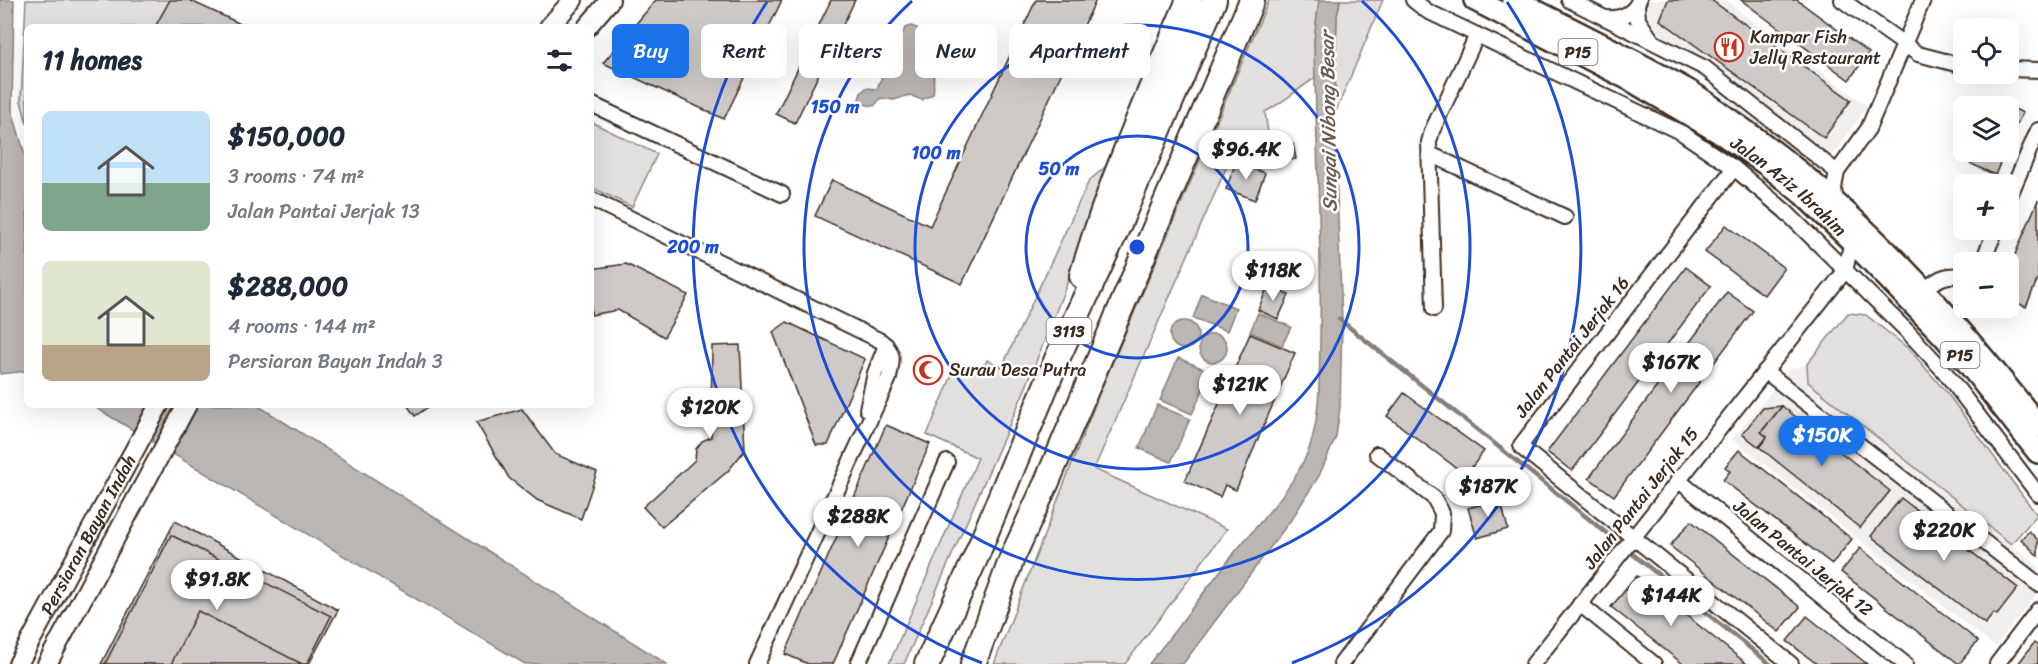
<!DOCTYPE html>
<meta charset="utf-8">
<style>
:root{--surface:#fff;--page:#f6f6f7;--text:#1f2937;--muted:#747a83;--accent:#1a73e8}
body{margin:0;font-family:Sriracha,sans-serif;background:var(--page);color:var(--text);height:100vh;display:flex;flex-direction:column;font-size:22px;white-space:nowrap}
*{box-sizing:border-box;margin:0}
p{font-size:20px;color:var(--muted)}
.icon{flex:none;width:33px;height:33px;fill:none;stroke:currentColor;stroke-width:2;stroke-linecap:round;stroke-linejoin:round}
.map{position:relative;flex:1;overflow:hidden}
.drawer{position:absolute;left:24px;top:24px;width:570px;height:384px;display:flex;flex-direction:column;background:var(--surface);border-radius:9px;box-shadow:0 6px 24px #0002}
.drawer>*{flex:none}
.top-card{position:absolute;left:612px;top:24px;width:570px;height:54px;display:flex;gap:12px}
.fabs{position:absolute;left:1953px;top:18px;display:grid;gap:12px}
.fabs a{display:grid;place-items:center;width:66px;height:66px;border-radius:9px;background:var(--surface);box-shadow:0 6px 24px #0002;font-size:30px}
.price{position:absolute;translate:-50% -51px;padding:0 14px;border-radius:21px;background:#fff;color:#222;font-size:20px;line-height:39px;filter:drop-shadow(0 2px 3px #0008)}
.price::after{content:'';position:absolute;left:50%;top:36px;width:18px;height:14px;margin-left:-9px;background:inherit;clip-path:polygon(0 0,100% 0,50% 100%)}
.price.current{background:var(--accent);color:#fff}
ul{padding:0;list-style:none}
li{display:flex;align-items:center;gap:18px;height:150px;padding:0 18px}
li span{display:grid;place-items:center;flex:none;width:168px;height:120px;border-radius:9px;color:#555}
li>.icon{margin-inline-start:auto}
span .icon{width:72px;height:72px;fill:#fffc;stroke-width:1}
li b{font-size:26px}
h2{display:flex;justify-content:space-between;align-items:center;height:72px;padding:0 18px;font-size:26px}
.chip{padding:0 21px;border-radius:9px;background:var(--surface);box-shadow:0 6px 24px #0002;font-size:21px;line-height:54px}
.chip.current{background:var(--accent);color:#fff}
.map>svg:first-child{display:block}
.built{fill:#f1efee}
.green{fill:#e2e0de;stroke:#8e857e;stroke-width:1.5}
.water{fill:#bcb6b3;stroke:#887e77;stroke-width:1.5}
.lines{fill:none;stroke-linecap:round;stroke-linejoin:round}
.stream{stroke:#887e77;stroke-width:4.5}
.building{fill:#cfcac7;stroke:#3b2a1e;stroke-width:1.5}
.street-casing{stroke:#3b2a1e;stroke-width:18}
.secondary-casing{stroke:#3b2a1e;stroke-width:22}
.primary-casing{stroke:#3b2a1e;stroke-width:26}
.highway-casing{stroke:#3b2a1e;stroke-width:28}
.street{stroke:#fff;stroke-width:14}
.secondary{stroke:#fff;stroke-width:18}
.primary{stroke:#fff;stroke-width:21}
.highway{stroke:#fff;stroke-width:24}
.ring{fill:none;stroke:#1d4ed8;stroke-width:3}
.labels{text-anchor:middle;stroke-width:5;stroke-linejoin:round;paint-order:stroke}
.shield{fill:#fff;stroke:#766a62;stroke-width:1.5}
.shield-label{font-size:16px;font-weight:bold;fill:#3b2a1e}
.poi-label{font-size:18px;fill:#3b2a1e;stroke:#fff;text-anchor:start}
.street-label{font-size:18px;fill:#3b2a1e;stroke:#fff}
.water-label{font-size:20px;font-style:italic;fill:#685b52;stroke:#fff}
.centre{fill:#1d4ed8;stroke:#fff;stroke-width:3}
.ring-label{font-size:18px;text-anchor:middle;font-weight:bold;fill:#1d4ed8;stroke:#fff;stroke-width:5;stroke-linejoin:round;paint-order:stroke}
</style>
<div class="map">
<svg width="2038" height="664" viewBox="0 0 2038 664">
<rect width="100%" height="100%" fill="#fff"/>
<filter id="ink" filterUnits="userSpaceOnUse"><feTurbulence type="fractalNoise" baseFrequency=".0167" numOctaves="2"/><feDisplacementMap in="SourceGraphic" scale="12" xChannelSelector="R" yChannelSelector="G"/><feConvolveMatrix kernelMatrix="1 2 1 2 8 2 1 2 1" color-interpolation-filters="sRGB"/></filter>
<g filter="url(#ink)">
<!-- built -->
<g class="built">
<path d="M 1648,0 L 1725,0 L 1867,106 L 1839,147 L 1817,174 L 1703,80 L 1635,42 Z"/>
<path d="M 1807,364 L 1808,382 L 2038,566 L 2038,592 L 1995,647 L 1732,439 L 1790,369 Z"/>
</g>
<!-- green -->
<g class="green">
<path d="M 26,0 L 170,0 L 155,27 L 27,27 L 27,124 L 21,101 Z"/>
<path d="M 1269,0 L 1319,0 L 1314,40 L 1315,78 C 1298,89 1284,102 1265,112 L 1270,147 L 1261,160 L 1234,150 L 1094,469 L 1227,529 L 1125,664 L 994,664 L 1099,394 Z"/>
<path d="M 1340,0 L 1383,0 L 1334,116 L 1337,16 Z"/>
<path d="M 1138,92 L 1066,286 L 1026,387 L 904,664 L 889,664 L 978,458 L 927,435 L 957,363 L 980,374 L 987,360 L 1002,367 L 1089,181 L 1105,167 Z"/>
<path d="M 591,122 L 657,154 L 632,207 L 591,187 Z"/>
<path d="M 1848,313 L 1866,315 L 1909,349 L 1947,393 L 2037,515 L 2011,544 L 1808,382 L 1807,364 Z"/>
</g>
<!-- water -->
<g class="water">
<path d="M 0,0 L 14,0 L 12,110 L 27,162 L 27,371 L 0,374 Z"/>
<path d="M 1319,0 L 1340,0 L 1337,16 L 1334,116 L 1342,321 L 1340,407 L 1336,437 L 1319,476 L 1293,517 L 1183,664 L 1149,664 C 1178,627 1206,589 1235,552 C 1262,519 1293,489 1309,449 C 1321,415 1319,377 1320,341 C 1322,241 1316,140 1314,40 Z"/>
<path d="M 911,26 L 919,29 L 927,40 L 936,42 C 941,37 946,37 952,40 C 958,55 946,55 938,64 C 931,73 935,84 933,94 L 922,100 L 909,95 L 894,100 L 881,98 L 874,106 L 863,104 L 859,99 L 861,93 L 866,88 L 877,89 L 884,71 L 883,65 L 872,58 L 874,48 L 901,38 L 905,28 Z"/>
<path d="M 1202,294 L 1236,308 L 1227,331 L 1193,318 Z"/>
<path d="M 1258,313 L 1291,327 L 1282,346 L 1250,332 Z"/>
<circle cx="1184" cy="335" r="14"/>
<circle cx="1213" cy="348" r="14"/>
<path d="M 1178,358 L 1211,372 L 1192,414 L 1160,400 Z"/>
<path d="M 91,405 L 257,405 L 667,664 L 525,664 Z"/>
<path d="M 1157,405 L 1190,419 L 1171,462 L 1139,448 Z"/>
</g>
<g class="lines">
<!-- stream -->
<path class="stream" d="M 1339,319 L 1770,664"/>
</g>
<!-- building -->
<g class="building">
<path d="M 170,0 L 189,0 L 247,27 L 155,27 Z"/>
<path d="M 656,0 L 782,0 L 724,119 L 603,63 Z"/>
<path d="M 831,0 L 855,0 L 795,123 L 776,114 Z"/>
<path d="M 1036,0 L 1096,0 L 962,284 L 815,216 L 832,180 L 930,226 Z"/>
<path d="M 1668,0 L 1711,0 L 1851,100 L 1824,138 L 1660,20 Z"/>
<path d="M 1741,0 L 1797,0 L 1869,53 L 1849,80 Z"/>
<path d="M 1995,99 L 2023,113 L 2014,129 L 2008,126 L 2008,106 L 1991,106 Z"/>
<path d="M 1293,144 L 1296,159 L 1278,162 L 1276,146 Z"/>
<path d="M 1969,152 L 2005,152 L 1995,175 L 1965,161 Z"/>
<path d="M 1236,162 L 1265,173 L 1255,200 L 1226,189 Z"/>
<path d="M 2038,200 L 2038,278 L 2026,307 L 2008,299 L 2008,271 Z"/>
<path d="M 1726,225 L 1784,268 L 1764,295 L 1705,252 Z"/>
<path d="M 626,264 L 688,295 L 664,337 L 618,310 L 591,315 L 591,269 Z"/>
<path d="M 1686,267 L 1711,286 L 1572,471 L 1547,452 Z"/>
<path d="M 1268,286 L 1289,295 L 1278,319 L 1258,310 Z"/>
<path d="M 1727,292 L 1753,311 L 1614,496 L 1589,478 Z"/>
<path d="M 787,322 L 865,359 L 828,445 L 816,445 L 773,332 Z"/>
<path d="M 1250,334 L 1295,353 L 1236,490 L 1225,485 L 1220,497 L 1185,481 Z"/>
<path d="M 740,345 L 745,450 L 728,471 L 662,527 L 643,507 L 695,460 L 696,449 L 702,441 L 711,437 L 712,346 Z"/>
<path d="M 1404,393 L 1484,451 L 1466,475 L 1387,416 Z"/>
<path d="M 407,405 L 431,405 L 415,416 Z"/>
<path d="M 1782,406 L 1890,491 L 1860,528 L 1759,447 L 1767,437 L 1761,432 Z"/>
<path d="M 1782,406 L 1761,432 L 1767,437 L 1759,447 L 1742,434 L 1763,408 Z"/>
<path d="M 522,409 L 555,454 L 597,472 L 581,519 L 537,500 L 509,478 L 476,422 Z"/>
<path d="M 886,425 L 930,444 L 833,664 L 808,664 L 785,654 Z"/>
<path d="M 1739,450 L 1852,539 L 1832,564 L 1723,480 L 1730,471 L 1725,467 Z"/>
<path d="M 1901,498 L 2018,588 L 1997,615 L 1994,613 L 1985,624 L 1871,536 Z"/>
<path d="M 1500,499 L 1508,529 L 1477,538 L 1468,508 Z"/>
<path d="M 175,521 L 338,610 L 309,664 L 101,664 Z"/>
<path d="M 1691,521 L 1800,607 L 1779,632 L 1670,546 Z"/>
<path d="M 2029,531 L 2038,540 L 2038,556 L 2021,539 Z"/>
<path d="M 171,535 L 331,616 L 307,664 L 302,664 L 198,611 L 171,664 L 105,664 Z"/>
<path d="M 1860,548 L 1978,641 L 1959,664 L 1841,572 Z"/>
<path d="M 1637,576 L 1747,664 L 1683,664 L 1611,607 Z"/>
<path d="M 1807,616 L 1867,664 L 1817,664 L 1787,641 Z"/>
<path d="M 2034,643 L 2038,646 L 2038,664 L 2018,664 Z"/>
</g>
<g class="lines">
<!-- street casing -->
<g class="street-casing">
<g id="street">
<path d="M 1413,0 L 1427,11 L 1682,133 L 1734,168 L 1785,211 L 1908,332 L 1944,371 L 2038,494"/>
<path d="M 1569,0 L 1705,68 L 1837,172"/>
<path d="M 1842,0 L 1918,54 L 1964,66"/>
<path d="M 1637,5 L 1638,20 L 1651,39"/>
<path d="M 1605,18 C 1620,19 1633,15 1639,0"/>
<path d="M 2008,69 L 2038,70"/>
<path d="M 591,104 L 782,194"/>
<path d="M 1430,154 L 1565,217"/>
<path d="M 1734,168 L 1521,445 L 1522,448 L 1791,664"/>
<path d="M 591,199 L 881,341 C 896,354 892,360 889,378 L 757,664"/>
<path d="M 2008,200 L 2038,130"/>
<path d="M 1836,204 L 1834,188 L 1837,172 L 1868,129 L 1923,0"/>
<path d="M 1982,262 L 1996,230"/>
<path d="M 1925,290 C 1938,278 1945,274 1964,276"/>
<path d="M 1434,309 L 1429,142 L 1432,131 L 1477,35"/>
<path d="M 1765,371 L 2038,584"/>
<path d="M 867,409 L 875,373 L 886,345"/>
<path d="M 1678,480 L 1905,664"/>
<path d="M 1580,604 L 1654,664"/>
<path d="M 858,664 L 947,462"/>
<path d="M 1341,664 L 1441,531 L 1442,513 L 1434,498 L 1377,454"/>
<path d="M 1533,664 L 1845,271 L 1852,241"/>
<path d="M 1997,664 L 2038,610"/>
</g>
</g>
<!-- secondary casing -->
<g class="secondary-casing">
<g id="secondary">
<path d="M 549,27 L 573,0"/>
<path d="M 587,27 L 610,0"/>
<path id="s1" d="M 18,664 L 159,405"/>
<path d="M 47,664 L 187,405"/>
</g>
</g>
<!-- primary casing -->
<g class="primary-casing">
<g id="primary">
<path id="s2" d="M 1475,0 L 1631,80 L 1724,135 L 1766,164 L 1803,194 L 1852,241 L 1944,336 L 1968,363 L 2038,452"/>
<path d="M 1513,0 C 1573,30 1632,59 1690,92 C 1707,102 1722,115 1738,126 C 1855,207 1951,314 2038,426"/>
</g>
</g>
<!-- highway casing -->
<g class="highway-casing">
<g id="highway">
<path d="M 1082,276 C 1110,181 1150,91 1189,0"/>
<path d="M 927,664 L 975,559 L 1057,359 L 1115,233 L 1214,0"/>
<path d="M 973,664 L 1012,558 L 1046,484 L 1252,0"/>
</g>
</g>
<!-- street -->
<use href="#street" class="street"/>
<!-- secondary -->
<use href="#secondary" class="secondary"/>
<!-- primary -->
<use href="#primary" class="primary"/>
<!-- highway -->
<use href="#highway" class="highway"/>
</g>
</g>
<!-- distance rings -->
<g class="ring">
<circle cx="1137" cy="247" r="111"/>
<circle cx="1137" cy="247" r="222"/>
<path d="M1362 1A333 333 0 1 1 912 1"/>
<path d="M982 663A444 444 0 0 1 767 2M1507 2A444 444 0 0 1 1292 663"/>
</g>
<!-- icons -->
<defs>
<g id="restaurant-ring" transform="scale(1.5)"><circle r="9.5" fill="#fff" stroke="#c8321e" stroke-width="1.5"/><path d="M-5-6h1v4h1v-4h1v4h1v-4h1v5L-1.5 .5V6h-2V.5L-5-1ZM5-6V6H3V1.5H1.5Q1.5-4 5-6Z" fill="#c8321e"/></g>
<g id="mosque-ring" transform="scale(1.5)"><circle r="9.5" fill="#fff" stroke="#c8321e" stroke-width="1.5"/><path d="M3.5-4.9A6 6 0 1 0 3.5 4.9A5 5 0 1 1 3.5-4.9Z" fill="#c8321e"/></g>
</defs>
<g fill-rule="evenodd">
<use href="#restaurant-ring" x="1729" y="47"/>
<use href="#mosque-ring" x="928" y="370"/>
</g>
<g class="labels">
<!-- shield labels -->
<g class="shield">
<rect x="1558.5" y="39" width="39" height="26" rx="4.5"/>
<rect x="1046.5" y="318" width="45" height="26" rx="4.5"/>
<rect x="1940.5" y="342" width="39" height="26" rx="4.5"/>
</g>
<g class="shield-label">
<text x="1578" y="58">P15</text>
<text x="1069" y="337">3113</text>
<text x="1960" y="361">P15</text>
</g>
<!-- poi labels -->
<g class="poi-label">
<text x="1750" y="43">Kampar Fish<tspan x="1750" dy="21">Jelly Restaurant</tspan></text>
<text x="949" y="376">Surau Desa Putra</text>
</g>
<!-- street labels -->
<g class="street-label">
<text dy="6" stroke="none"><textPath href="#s2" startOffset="366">Jalan Aziz Ibrahim</textPath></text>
<text transform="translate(1572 347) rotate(-52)" y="6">Jalan Pantai Jerjak 16</text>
<text transform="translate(1641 498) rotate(-52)" y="6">Jalan Pantai Jerjak 15</text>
<text dy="6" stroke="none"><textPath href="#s1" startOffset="147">Persiaran Bayan Indah</textPath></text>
<text transform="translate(1803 558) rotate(39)" y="6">Jalan Pantai Jerjak 12</text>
</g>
<!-- water labels -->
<g class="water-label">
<text transform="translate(1328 122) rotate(-91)" y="7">Sungai Nibong Besar</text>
</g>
</g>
<circle cx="1137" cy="247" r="9" class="centre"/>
<g class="ring-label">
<text x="835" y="113">150 m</text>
<text x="936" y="159">100 m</text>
<text x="1059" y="175">50 m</text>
<text x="693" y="253">200 m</text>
</g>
</svg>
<div class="fabs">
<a><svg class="icon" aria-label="locate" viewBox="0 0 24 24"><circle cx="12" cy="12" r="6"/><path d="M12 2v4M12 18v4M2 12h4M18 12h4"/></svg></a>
<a><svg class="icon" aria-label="layers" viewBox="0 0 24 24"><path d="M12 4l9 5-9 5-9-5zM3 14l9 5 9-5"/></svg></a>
<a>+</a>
<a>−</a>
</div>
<b class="price" style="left:1246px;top:181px">$96.4K</b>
<b class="price" style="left:1273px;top:302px">$118K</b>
<b class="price" style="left:1671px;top:394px">$167K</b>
<b class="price" style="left:1240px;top:416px">$121K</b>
<b class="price" style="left:710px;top:439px">$120K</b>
<b class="price current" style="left:1822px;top:467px">$150K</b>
<b class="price" style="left:1488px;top:518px">$187K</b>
<b class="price" style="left:858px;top:548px">$288K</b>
<b class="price" style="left:1944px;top:562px">$220K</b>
<b class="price" style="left:217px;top:611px">$91.8K</b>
<b class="price" style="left:1671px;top:627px">$144K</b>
<div class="top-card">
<a class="chip current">Buy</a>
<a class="chip">Rent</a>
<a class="chip">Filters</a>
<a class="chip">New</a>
<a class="chip">Apartment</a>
</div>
<section class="drawer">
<h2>11 homes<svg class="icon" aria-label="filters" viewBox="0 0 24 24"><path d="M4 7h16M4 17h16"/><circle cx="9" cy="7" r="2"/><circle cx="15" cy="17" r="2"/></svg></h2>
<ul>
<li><span style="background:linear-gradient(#bfe0f5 60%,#7fa58c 0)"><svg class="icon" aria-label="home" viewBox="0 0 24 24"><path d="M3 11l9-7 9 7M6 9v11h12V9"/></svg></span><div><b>$150,000</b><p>3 rooms · 74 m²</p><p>Jalan Pantai Jerjak 13</p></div></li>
<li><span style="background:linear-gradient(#dfe7d0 70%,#b9a48a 0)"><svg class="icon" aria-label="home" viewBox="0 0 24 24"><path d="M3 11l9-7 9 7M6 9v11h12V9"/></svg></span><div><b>$288,000</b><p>4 rooms · 144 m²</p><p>Persiaran Bayan Indah 3</p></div></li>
</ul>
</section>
</div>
